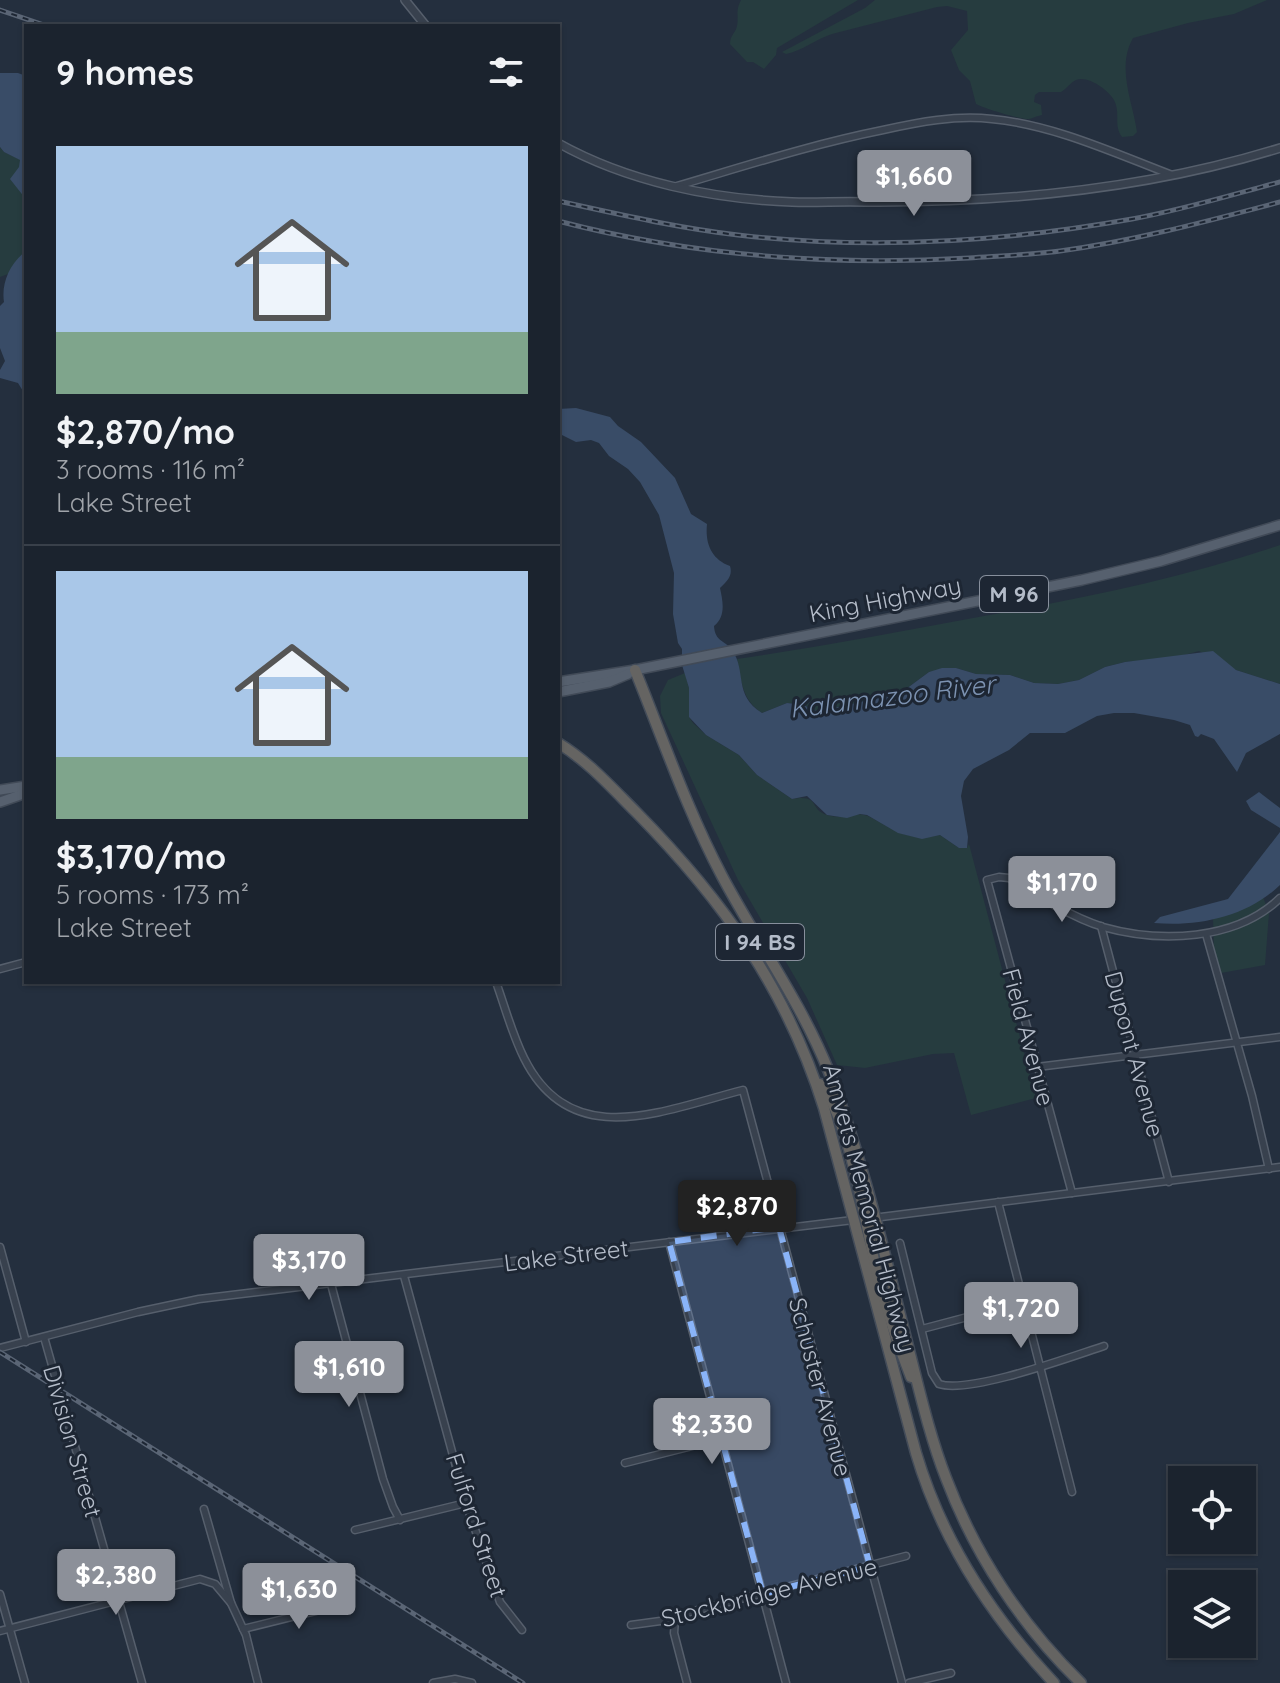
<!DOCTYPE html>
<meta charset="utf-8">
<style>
:root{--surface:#1b232e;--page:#282f3a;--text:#f1f3f6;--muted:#a0a4aa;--line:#39404a;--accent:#8c9099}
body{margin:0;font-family:Quicksand,sans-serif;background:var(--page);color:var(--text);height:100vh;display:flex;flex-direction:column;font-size:30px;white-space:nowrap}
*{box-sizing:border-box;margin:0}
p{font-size:26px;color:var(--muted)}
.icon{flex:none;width:44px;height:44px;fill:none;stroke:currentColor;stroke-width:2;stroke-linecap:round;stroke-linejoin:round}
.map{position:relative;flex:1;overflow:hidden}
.panel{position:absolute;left:24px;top:24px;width:536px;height:960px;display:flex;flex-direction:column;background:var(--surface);border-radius:0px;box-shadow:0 2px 6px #0004,0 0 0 2px var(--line)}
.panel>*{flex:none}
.buttons{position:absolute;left:1168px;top:1466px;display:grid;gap:16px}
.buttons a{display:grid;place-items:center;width:88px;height:88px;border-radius:0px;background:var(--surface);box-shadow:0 2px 6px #0004,0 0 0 2px var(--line);font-size:40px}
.price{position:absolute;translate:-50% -68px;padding:0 18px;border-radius:8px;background:var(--accent);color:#fff;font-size:26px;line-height:52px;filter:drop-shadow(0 2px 4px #0008)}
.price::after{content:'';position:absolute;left:50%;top:48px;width:24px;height:18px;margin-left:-12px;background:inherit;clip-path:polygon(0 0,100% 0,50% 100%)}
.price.selected{background:#222;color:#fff}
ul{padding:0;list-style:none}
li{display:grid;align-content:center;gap:16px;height:424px;padding:0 32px}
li+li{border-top:2px solid var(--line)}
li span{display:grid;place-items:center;height:248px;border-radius:0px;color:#555}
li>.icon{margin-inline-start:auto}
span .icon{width:144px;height:144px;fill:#fffc;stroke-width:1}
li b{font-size:34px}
h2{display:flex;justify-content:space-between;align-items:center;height:96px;padding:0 32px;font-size:34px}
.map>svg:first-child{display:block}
.green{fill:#263c3f}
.water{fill:#394c67}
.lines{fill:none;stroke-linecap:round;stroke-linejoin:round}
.minor-casing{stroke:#565f6c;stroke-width:9}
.tertiary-casing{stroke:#565f6c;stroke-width:10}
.primary-casing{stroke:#414a57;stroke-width:12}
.trunk-casing{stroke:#434c59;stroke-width:13}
.minor{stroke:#38414e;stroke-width:6}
.tertiary{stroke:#38414e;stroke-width:7}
.primary{stroke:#56606e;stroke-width:9}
.trunk{stroke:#656462;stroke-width:10}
.rail-casing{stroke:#5a6575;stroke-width:5}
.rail{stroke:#1d2633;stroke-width:2;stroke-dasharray:6;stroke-linecap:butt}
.marked{fill:#8ab4f8;fill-opacity:0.2;stroke:#8ab4f8;stroke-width:6;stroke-dasharray:16 10;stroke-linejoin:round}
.labels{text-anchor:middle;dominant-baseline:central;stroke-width:6;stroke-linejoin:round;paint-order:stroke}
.shield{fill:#1d2633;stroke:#878f9c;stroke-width:2}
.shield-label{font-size:22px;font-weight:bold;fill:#b4bcc9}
.street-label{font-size:24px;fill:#b4bcc9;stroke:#1d2633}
.water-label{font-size:26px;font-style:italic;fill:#7c92b1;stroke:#1d2633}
</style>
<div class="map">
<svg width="1280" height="1683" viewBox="0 0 1280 1683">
<rect width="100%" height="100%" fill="#242f3e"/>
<g class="green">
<path d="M741,0H858L777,48L776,55L764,69L753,62H747L730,44C730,35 735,34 737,26C739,15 735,12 741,0Z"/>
<path d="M875,0H1267L1234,14L1188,23L1133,38C1116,68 1133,102 1137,132L1133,136L1122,137C1113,125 1121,113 1114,100C1108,90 1088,75 1076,80C1071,82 1066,89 1061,92H1039L1035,95L1034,102L1041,105L1042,115C1040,115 1030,119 1029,119C1022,120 983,108 976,104L970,81L959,70L951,50L968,30L967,11L947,6L937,7L832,34C816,39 802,51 786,54L782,52L865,8Z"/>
<polygon points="0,147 4,152 21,160 20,190 25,198 26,207 26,251 8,274 0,277"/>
<path d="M1280,545V684L1236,670L1199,651L1173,658L1125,662L1105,667L1079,680L1058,684L1034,683L1010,675L976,674L956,668L929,672L906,689L891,695L825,710L811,711L805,705L787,703L762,713C742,700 741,680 737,659C820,647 902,631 984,616C1084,598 1183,578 1280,545Z"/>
<path d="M685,673L689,688V717L693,723L706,735L739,755L757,775L792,799C821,794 808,809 827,815C843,820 852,812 864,815C870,816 875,820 881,823C901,835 916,840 940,835L959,848H967L969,844L1036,1098L971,1115L954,1053L933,1054L865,1068L837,1065L807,998L738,880L661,713L660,696L668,680Z"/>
<polygon points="1263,897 1269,913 1265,965 1221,973 1214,953 1213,918"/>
</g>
<g class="water">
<polygon points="0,73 18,73 26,76 26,207 25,198 10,179 19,167 20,160 4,152 0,147"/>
<path d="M26,251L24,339L26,344V396L18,383L0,378V370L5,361L0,348V306L4,302C1,283 10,263 26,251Z"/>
<path d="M576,408L610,417L618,426L641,442L675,478L691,514L707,524C705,543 711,559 730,566C733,576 727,581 720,588C723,602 726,616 714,626C715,642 725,640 732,650C747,671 733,695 762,713L787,703L805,705L811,711L825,710L891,695L906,689L929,672L942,668H956L976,674L1010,675L1034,683L1058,684L1079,680L1105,667L1125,662L1213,651L1236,670L1280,684V734L1246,753L1237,772L1214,739L1201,734L1198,737L1195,736L1190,725L1174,720L1134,713H1114L1097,716L1065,733H1030L1009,750L973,769L964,781L961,796L968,837L967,848H959L940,835L922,839L898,833L867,815L860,814L847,818L827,815L807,796L792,799L757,775L739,755L706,735L689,717V688L682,665V649L678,643L673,614L674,573L659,515L640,482L628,469L609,456L599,443L591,440L576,442L558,433V409Z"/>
<polygon points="1259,792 1280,808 1280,828 1251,810 1246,801"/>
<path d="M1280,832V885C1247,917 1198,927 1154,923L1160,917L1228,899Z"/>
</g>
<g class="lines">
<g class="minor-casing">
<g id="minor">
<path d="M677,186C745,166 813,144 883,130C919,122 955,115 992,119C1054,125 1114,153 1172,175"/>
<polyline points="1101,926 1169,1182"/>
<polyline points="1206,934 1252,1096 1269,1169"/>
<polyline points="0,969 26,962"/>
<path d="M496,982C505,1007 512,1034 524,1058C571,1153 664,1110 743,1090L902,1683"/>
<polyline points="1037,1067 1280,1037"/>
<path d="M1072,1193L987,880L999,877L1009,878C1036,895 1073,918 1103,927C1160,943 1236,941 1280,898"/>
<polyline points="998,1202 1072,1492"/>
<polyline points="873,1218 1280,1167"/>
<polyline points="669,1242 786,1683"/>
<path d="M900,1243L932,1373L939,1384C970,1394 1070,1357 1104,1346"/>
<polyline points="0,1247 26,1342"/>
<polyline points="404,1276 466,1503 500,1602 522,1630"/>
<polyline points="331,1284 383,1479 393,1507 400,1520"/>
<polyline points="922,1329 1024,1302"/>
<polyline points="44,1337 142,1683"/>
<polyline points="0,1348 138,1312 199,1299 853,1220"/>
<polyline points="625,1463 720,1439"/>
<polyline points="204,1509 231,1603 246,1635 258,1683"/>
<polyline points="355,1530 466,1503"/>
<polyline points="0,1594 25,1683"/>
<polyline points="675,1619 674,1633 687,1683"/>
<polyline points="631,1625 675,1619 690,1612 906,1556"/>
<polyline points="243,1629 348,1603"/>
<polyline points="0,1631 200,1579 215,1584 231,1603"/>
<polyline points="433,1683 455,1679 472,1683"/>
<polyline points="909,1683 951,1673"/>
</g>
</g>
<g class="tertiary-casing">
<g id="tertiary">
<polyline points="405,0 426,26"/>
<path d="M558,143C628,182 712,199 792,202C816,203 841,201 865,202C1005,203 1145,190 1280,148"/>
</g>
</g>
<g class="primary-casing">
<g id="primary">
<polyline points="558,682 635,670 1082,580 1161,561 1280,525"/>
<polyline points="558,692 609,682 628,674"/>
<polyline points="0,790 26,786"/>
<polyline points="0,802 26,793"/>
</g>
</g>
<g class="trunk-casing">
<g id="trunk">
<path d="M635,670C663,739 687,810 722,876C757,942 801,1002 829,1072C864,1162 885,1257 909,1350C920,1393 930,1437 946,1478C975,1555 1022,1626 1081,1683"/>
<path d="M558,743C588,761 611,787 636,812C722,899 787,989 824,1108L916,1453C942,1541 991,1616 1054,1683"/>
<path d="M820,1084C849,1114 867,1233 878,1278C887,1311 898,1345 911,1377"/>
</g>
</g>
<use href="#minor" class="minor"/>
<use href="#tertiary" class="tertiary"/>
<use href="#primary" class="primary"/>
<use href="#trunk" class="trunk"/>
<g class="rail-casing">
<g id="rail">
<polyline points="0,10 47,26"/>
<path d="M558,201C618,214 677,228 738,235C868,250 1003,242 1132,219C1182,210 1231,195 1280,182"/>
<path d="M558,221C692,256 832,266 969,258C999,256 1030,255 1060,251C1134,241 1208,221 1280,202"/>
<polyline points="0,1352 523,1683"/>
</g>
</g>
<use href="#rail" class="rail"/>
</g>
<path class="marked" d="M779,1227L870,1566L763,1594L669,1242Z"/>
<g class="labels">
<g class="shield">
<rect x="980" y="576" width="68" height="36" rx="6"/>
<rect x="716" y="924" width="88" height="36" rx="6"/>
</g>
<g class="shield-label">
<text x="1014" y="594">M 96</text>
<text x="760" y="942">I 94 BS</text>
</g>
<g class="street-label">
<text transform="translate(885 599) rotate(-11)">King Highway</text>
<text transform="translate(1029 1037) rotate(75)">Field Avenue</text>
<text transform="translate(1135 1054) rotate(75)">Dupont Avenue</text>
<text transform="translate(870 1208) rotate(75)">Amvets Memorial Highway</text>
<text transform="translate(566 1255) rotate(-7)">Lake Street</text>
<text transform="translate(821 1387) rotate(75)">Schuster Avenue</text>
<text transform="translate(73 1441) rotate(74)">Division Street</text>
<text transform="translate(477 1525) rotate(72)">Fulford Street</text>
<text transform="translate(769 1592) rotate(-14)">Stockbridge Avenue</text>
</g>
<g class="water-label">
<text transform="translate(892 696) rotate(-7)">Kalamazoo River</text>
</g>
</g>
</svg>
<div class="buttons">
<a><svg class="icon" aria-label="locate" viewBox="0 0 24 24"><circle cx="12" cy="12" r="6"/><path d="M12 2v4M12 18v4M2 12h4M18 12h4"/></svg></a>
<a><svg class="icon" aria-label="layers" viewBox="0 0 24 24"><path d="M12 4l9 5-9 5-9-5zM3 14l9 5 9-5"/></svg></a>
</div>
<b class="price" style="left:914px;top:218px">$1,660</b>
<b class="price" style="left:1062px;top:924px">$1,170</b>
<b class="price selected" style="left:737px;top:1248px">$2,870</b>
<b class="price" style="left:309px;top:1302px">$3,170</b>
<b class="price" style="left:1021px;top:1350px">$1,720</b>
<b class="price" style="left:349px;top:1409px">$1,610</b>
<b class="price" style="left:712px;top:1466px">$2,330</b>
<b class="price" style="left:116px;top:1617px">$2,380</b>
<b class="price" style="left:299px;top:1631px">$1,630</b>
<section class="panel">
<h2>9 homes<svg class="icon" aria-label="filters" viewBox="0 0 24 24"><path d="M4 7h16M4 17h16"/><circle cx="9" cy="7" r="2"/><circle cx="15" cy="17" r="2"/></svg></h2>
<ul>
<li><span style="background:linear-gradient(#a9c7e8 75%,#7fa58c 0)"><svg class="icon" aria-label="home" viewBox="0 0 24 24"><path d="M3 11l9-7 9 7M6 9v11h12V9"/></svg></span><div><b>$2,870/mo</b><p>3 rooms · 116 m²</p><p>Lake Street</p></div></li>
<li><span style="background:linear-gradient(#a9c7e8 75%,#7fa58c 0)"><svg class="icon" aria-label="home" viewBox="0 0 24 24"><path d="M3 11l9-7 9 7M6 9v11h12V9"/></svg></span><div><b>$3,170/mo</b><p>5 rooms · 173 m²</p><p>Lake Street</p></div></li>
</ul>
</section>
</div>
